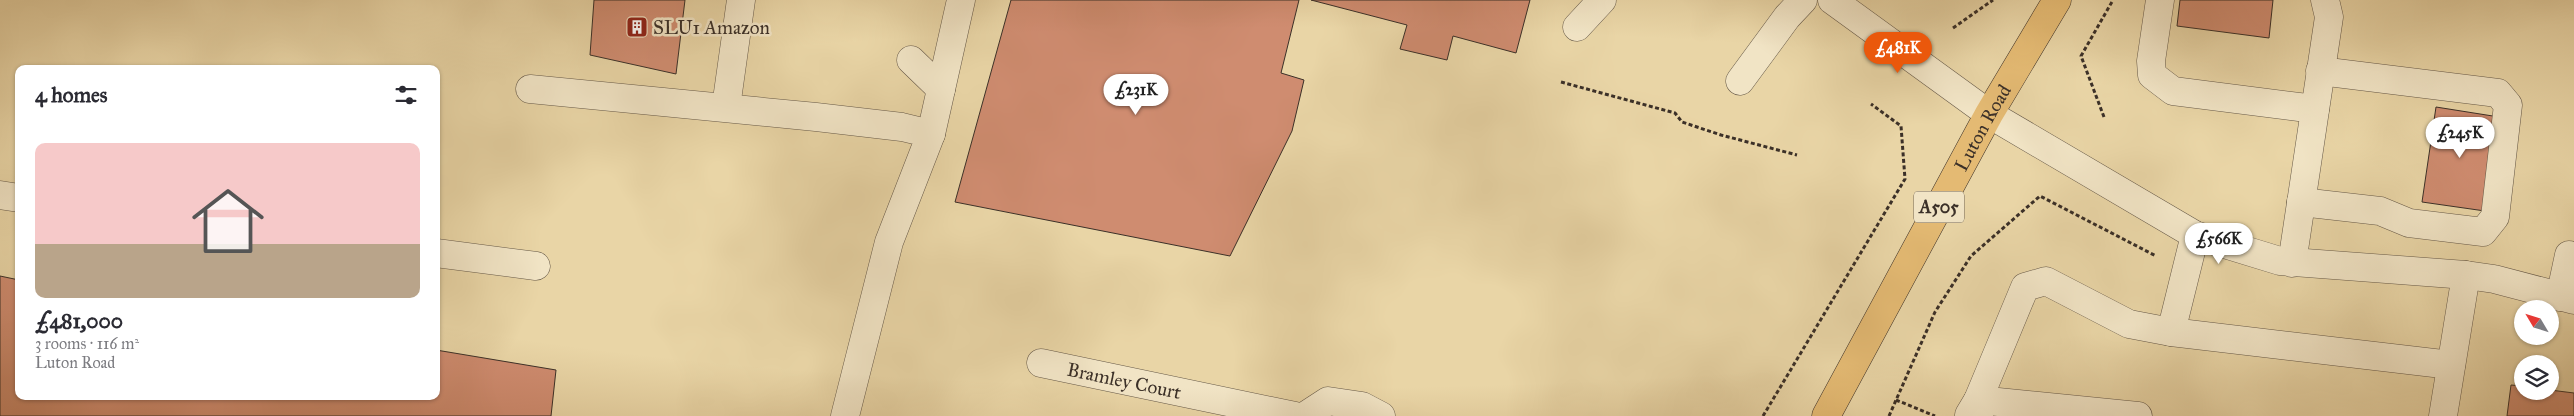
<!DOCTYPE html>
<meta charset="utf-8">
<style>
:root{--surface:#fff;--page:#f2f2f3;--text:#2b2b33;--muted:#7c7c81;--accent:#ea580c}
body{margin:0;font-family:"IM FELL Great Primer",serif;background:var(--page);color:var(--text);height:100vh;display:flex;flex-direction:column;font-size:19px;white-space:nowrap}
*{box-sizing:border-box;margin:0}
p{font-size:16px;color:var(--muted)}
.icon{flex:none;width:28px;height:28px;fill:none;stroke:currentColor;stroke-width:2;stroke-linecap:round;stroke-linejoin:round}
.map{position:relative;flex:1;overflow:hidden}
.details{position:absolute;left:15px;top:65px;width:425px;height:335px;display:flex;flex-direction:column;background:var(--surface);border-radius:10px;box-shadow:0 1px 4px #0004}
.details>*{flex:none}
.needle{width:32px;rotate:308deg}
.controls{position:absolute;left:2514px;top:300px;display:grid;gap:10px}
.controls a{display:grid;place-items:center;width:45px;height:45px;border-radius:50%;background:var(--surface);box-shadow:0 1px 4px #0004;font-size:25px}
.price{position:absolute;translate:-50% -42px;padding:0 11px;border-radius:18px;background:#fff;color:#222;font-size:16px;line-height:32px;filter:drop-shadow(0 1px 2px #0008)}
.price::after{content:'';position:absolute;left:50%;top:30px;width:15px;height:11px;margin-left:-8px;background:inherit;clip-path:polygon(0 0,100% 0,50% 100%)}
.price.selected{background:var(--accent);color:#fff}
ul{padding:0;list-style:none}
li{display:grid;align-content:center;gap:10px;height:265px;padding:0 20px}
li span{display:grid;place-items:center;height:155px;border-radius:10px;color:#555}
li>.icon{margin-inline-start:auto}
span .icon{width:90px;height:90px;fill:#fffc;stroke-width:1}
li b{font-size:21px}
h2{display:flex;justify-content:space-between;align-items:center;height:60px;padding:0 20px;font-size:21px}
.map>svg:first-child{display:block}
.building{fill:#cf8c70;stroke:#3b3028}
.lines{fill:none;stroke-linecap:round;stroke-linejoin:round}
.minor-casing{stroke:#665948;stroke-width:29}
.major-casing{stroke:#3b3028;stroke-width:29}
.path{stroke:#3b3028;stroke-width:3;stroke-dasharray:4 2.5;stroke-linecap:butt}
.minor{stroke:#f1e4c5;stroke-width:28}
.major{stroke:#e4ba73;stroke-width:28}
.labels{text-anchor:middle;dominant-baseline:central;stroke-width:5;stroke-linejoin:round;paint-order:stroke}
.shield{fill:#f1e4c5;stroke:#726657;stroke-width:1}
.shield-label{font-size:18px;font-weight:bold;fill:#3b3028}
.poi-label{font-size:19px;fill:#3b3028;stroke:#f1e4c5;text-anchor:start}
.street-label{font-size:19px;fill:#3b3028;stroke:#f1e4c5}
</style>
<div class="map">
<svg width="2574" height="416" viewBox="0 0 2574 416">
<rect width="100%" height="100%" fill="#e9d5a6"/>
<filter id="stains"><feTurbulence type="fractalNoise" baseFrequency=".004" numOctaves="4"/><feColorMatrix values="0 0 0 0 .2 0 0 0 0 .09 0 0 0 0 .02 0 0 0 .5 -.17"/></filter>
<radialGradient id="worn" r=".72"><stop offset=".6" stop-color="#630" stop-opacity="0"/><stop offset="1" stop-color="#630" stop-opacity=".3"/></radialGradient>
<g class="building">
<polygon points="594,0 685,0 676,74 590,55"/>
<polygon points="1011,0 1299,0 1281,73 1304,80 1292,131 1230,256 955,202"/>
<polygon points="1311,0 1530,0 1516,53 1453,36 1447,60 1400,49 1407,25"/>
<polygon points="2180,0 2273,0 2269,38 2177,26"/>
<polygon points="2436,107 2499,117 2485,211 2422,202"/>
<polygon points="0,276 19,280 19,396 436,396 436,350 556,370 551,416 0,416"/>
<polygon points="2511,385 2522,386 2522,391 2550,390 2574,393 2574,416 2507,416"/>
</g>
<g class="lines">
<g class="minor-casing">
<g id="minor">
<polyline points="1832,0 1989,114 2195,235 2280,261 2466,275 2494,279 2574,300"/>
<polyline points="2160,0 2151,61 2152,75 2173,91 2315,109"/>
<polyline points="1577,27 1602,0"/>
<polyline points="911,60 941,89"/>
<polyline points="1740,81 1787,17 1803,0"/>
<polyline points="530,89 816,117 902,127 931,134 889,242 845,416"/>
<polyline points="726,107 741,0"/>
<polyline points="931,134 961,0"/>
<polyline points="0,195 19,198"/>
<polyline points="2301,202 2380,211 2409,223 2483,232 2495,217 2508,105 2498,93 2320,71"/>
<polyline points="436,253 536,266"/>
<polyline points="2292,263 2329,17 2325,0"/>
<polyline points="2560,297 2569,255"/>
<polyline points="2171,332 2195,235"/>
<path id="s1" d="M1041,363L1295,416"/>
<polyline points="1969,415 1978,400 2138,416"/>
<polyline points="1305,416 1328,401 1362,406 1381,416"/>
<polyline points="1979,416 1978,400 2025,287 2046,281 2129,324 2171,332 2451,365"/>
<polyline points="2443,416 2466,275"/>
</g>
</g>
<g class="major-casing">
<g id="major">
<path id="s2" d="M1826,416L1989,114L2057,0"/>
</g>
</g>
<g class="path">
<polyline points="1953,28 1993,0"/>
<polyline points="1561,82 1675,113 1682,122 1721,135 1797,155"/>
<polyline points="2104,117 2081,56 2113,0"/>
<polyline points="1896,400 1935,416"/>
<polyline points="1763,416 1905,179 1901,126 1871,104"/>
<polyline points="1889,416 1935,312 1971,256 2040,196 2156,256"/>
</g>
<use href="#minor" class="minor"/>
<use href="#major" class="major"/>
</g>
<defs>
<g id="building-square" transform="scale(1.125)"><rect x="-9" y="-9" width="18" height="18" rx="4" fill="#8f2418" stroke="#f1e4c5"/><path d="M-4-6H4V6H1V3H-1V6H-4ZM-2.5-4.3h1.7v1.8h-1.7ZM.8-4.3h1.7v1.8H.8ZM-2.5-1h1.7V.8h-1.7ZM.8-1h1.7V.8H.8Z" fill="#fff"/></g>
</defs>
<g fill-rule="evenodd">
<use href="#building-square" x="637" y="27"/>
</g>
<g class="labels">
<rect class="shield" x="1914" y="191.5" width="50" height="31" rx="4"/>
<g class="shield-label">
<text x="1939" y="207">A505</text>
</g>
<g class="poi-label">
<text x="653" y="27">SLU1 Amazon</text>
</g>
<g class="street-label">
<text stroke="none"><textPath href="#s2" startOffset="328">Luton Road</textPath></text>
<text stroke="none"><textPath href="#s1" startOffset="85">Bramley Court</textPath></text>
</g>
</g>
<rect width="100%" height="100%" filter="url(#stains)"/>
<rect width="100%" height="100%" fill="url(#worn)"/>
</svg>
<div class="controls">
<a><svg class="needle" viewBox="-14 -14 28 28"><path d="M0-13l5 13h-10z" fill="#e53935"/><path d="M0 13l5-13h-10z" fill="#7c7c81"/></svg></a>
<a><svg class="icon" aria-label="layers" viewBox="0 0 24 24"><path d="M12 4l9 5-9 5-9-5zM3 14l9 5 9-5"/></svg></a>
</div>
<b class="price selected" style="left:1898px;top:74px">£481K</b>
<b class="price" style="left:1136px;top:116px">£231K</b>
<b class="price" style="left:2460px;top:159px">£245K</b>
<b class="price" style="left:2219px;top:265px">£566K</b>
<section class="details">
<h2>4 homes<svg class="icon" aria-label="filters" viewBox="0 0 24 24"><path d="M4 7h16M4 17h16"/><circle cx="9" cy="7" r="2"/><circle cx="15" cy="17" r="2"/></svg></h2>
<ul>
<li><span style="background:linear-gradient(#f6c9c9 65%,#b9a48a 0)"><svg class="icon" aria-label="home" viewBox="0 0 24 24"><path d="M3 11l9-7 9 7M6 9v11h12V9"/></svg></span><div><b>£481,000</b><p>3 rooms · 116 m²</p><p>Luton Road</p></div></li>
</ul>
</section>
</div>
